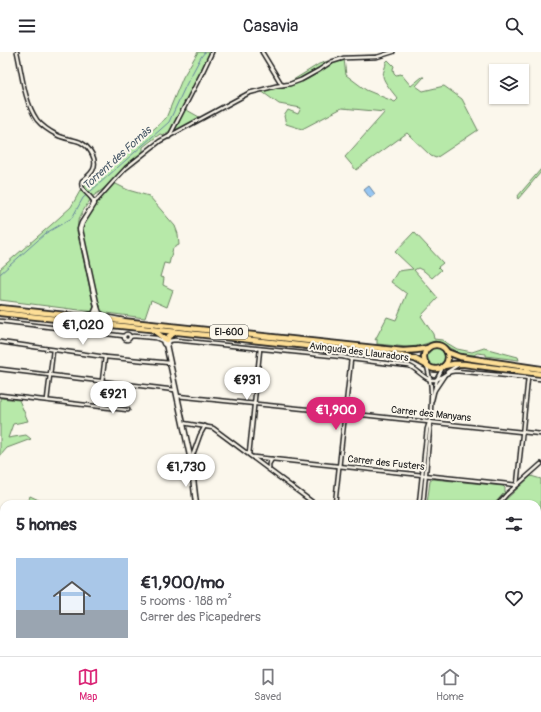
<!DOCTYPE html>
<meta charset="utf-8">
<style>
:root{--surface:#fff;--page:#f7f7f7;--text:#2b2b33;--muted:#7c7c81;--line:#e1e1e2;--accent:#db2777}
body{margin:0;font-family:Pangolin,sans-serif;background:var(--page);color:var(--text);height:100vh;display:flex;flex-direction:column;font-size:15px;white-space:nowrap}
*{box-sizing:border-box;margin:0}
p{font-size:13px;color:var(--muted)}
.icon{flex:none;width:22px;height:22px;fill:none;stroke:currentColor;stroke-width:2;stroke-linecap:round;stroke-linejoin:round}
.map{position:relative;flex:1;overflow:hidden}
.details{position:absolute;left:0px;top:448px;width:541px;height:156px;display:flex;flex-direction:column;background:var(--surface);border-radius:12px 12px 0 0;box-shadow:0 1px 3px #0004}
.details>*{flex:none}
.controls{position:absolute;left:489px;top:12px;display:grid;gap:8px}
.controls a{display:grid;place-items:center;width:40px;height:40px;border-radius:0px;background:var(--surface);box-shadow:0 1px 3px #0004;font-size:20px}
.price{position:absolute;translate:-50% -34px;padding:0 9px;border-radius:14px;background:#fff;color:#222;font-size:13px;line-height:26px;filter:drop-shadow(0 1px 2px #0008)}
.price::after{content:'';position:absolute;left:50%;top:24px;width:12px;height:9px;margin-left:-6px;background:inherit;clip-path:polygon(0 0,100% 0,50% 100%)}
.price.active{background:var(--accent);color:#fff}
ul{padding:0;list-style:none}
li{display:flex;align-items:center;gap:12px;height:100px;padding:0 16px}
li span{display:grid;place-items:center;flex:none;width:112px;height:80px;border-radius:0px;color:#555}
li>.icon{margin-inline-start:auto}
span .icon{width:48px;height:48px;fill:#fffc;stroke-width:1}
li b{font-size:17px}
h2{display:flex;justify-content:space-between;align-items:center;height:48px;padding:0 16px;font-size:17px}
header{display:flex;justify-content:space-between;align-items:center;height:52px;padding:0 16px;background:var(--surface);font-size:18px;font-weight:600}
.menu{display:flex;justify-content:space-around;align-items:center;height:56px;border-top:1px solid var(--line);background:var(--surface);font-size:11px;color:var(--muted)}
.menu a{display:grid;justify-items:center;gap:2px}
.menu .active{color:var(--accent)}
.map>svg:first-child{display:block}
.green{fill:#b7e9a9;stroke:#6a8262}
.water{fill:#96c6f2;stroke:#65829c}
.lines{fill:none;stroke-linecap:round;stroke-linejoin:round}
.stream{stroke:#65829c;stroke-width:1}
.street-casing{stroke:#1c1c1c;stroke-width:5.5}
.secondary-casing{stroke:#1c1c1c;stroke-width:7}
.primary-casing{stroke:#1c1c1c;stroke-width:8}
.street{stroke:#fbf7ec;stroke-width:2.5}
.secondary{stroke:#fbf7ec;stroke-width:4}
.primary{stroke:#fdde96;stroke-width:4.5}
.labels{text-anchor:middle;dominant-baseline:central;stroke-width:4;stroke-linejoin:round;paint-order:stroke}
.shield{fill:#fbf7ec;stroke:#5f5e5a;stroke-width:1}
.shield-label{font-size:9px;font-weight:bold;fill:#1c1c1c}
.street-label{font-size:10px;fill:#1c1c1c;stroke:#fbf7ec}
.water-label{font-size:11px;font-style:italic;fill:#475867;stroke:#fbf7ec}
</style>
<header><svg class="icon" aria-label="menu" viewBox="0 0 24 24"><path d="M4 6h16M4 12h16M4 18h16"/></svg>Casavia<svg class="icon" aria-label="search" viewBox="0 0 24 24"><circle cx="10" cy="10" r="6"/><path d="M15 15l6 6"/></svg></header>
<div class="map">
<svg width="541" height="604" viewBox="0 0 541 604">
<rect width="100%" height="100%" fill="#fbf7ec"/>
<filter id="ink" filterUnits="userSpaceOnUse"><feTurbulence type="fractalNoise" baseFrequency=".025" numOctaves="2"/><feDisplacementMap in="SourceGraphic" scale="8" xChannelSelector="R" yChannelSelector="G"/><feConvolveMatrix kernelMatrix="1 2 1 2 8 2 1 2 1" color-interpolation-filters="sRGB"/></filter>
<g filter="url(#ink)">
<g class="green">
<polygon points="198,0 210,0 200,22 170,79 163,83 160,82 143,95 143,100 102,138 92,145 83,159 78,169 77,179 95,260 0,248 0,217 51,173 71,155 80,139 84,134 145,85 166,66 183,25"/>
<path d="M344,7L346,23L366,38L395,50L398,47C394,42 383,29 383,24C383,19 386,15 386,10L388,8L394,14L393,17L394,21L396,23L401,22L411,34L422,25H424L416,34L423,39L444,34L462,47L478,78L436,106L431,104L407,81L356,118L345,105L385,60L342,56L302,77L286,72L284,64L288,58L298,62L301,56L279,52L261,39L289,34L308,27L333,10Z"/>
<path d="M328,9C322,18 301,27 290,30L319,12Z"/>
<polygon points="185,57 201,66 173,81"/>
<polygon points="541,117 541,120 518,147 517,145"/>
<polygon points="114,131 128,138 149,144 175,174 178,182 179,193 173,196 169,212 164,211 160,225 164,226 163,233 173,238 167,255 151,248 145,266 99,260 80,177 79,170 90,155 96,147"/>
<polygon points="414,180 443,211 438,215 441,218 432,226 424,219 418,216 414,218 438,246 421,264 433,282 434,287 442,288 457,297 472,300 484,296 518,305 519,308 486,304 486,302 477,301 474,303 459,301 446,294 442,291 435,289 418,294 407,295 377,292 377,287 375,288 387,265 396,268 407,242 391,230 398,219 413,217 395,200"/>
<circle cx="436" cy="305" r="10"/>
<polygon points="0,346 19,348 28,369 13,372 8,386 26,383 31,387 7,396 0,404"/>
<polygon points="531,424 541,427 541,462 540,463 539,467 537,471 537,452 501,452"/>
<polygon points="433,427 503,434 505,436 505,440 494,452 427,452 430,429"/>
<polygon points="30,444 45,451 45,452 27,452"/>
<polygon points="4,559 4,600 116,600 107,602 106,603 102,604 0,604 0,567"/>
<polygon points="541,575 541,604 481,604 476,600 511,600 516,603 518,600 537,600 537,579"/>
<polygon points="126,600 205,600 205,604 152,604 152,601 125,603"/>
<polygon points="303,600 344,600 347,604 313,604 302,602"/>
<polygon points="401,600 448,600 449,603 448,604 395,604"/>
</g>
<polygon class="water" points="369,134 375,142 370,146 364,138"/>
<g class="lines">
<polyline class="stream" points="0,222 46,181 72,166 83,146 169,70 186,33 201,5 205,0"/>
<g class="street-casing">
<g id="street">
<path d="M17,0C22,22 24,49 37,68C42,74 49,79 57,83C64,87 73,87 80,90C90,95 98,108 93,118C90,123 86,126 82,129C79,138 90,142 94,150L97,148L113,130L126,116L160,89L249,41L276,34L290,32L301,28L319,18L331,10L344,6L377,5L393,0"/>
<polyline points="262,0 282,33"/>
<polyline points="169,85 203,19 212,0"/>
<polyline points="104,264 124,268"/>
<polyline points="0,269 124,284"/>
<polyline points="59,269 63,272 63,277"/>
<circle cx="127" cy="285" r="3"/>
<polyline points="130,285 133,284 156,286 163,289"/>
<path d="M168,289L175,288L343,305L351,307L409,314C418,317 425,329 435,328C439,327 443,324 446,322C449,320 453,319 456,319L541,327"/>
<polyline points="0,290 105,305 170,311"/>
<polyline points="0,317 175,338"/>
<polyline points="447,320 458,313"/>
<polyline points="434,339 444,324"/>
<polyline points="0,343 128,358"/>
<polyline points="177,344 345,361 541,382"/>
<polyline points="47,348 53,298"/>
<polyline points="432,348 437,327 443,315"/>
<polyline points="99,354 105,305"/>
<polyline points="183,371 213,376 315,452"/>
<polyline points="249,402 260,297"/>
<polyline points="253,405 517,433 528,326"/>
<polyline points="191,408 200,383 205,374"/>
<polyline points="269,417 269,412 272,407"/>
<polyline points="335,452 351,307"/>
<polyline points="419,452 427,377 429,371"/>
<path d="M423,452L430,377C429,369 431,360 431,352C432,341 430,325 427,314"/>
<polyline points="498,452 507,442 541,412"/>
</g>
</g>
<g class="secondary-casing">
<g id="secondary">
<polyline points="94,150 94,152 82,171 80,177 97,255 99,261 104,264"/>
<polyline points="86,264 94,262 97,255"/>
<circle cx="166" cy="290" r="2.5"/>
<polyline points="166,292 191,409 196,452"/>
<polyline points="232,600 238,604"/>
</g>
</g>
<g class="primary-casing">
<g id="primary">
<polyline points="0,256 403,299 417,298 428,296"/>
<polyline points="0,261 401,304 415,307 426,313"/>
<polyline points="153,278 165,287"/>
<polyline points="167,288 169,284 176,280"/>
<circle cx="436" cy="305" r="12"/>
<polyline points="447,300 460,305 541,317"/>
<polyline points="444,314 454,312 464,312 541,322"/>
</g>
</g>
<use href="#street" class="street"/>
<use href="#secondary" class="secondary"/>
<use href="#primary" class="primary"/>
</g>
</g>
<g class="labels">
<rect class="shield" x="210" y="273" width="38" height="14" rx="3"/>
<g class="shield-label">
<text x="229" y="280">EI-600</text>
</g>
<g class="street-label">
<text transform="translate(359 300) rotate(7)">Avinguda des Llauradors</text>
<text transform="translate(431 362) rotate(6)">Carrer des Manyans</text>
<text transform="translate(386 411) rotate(6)">Carrer des Fusters</text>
</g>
<g class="water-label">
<text transform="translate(117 106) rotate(-42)">Torrent des Fornàs</text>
</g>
</g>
</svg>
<div class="controls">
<a><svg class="icon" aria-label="layers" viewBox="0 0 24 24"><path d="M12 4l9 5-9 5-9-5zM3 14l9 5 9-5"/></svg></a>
</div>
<b class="price" style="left:83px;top:294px">€1,020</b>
<b class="price" style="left:247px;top:349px">€931</b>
<b class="price" style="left:113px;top:363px">€921</b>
<b class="price active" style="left:336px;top:379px">€1,900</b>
<b class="price" style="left:186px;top:436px">€1,730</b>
<section class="details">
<h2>5 homes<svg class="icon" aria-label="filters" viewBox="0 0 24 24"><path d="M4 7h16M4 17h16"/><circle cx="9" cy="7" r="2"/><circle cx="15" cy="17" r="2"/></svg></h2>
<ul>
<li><span style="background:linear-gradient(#a9c7e8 65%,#9aa5b1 0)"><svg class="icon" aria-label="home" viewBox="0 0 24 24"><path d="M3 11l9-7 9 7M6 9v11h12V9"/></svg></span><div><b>€1,900/mo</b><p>5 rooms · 188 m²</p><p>Carrer des Picapedrers</p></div><svg class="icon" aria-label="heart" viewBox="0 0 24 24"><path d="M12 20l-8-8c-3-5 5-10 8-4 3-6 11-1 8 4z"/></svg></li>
</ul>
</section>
</div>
<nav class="menu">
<a class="active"><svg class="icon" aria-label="map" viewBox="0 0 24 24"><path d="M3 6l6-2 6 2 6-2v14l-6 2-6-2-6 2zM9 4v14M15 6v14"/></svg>Map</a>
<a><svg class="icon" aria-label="saved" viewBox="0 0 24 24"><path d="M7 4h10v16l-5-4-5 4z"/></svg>Saved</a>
<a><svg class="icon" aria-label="home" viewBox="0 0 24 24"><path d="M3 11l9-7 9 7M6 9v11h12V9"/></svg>Home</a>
</nav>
